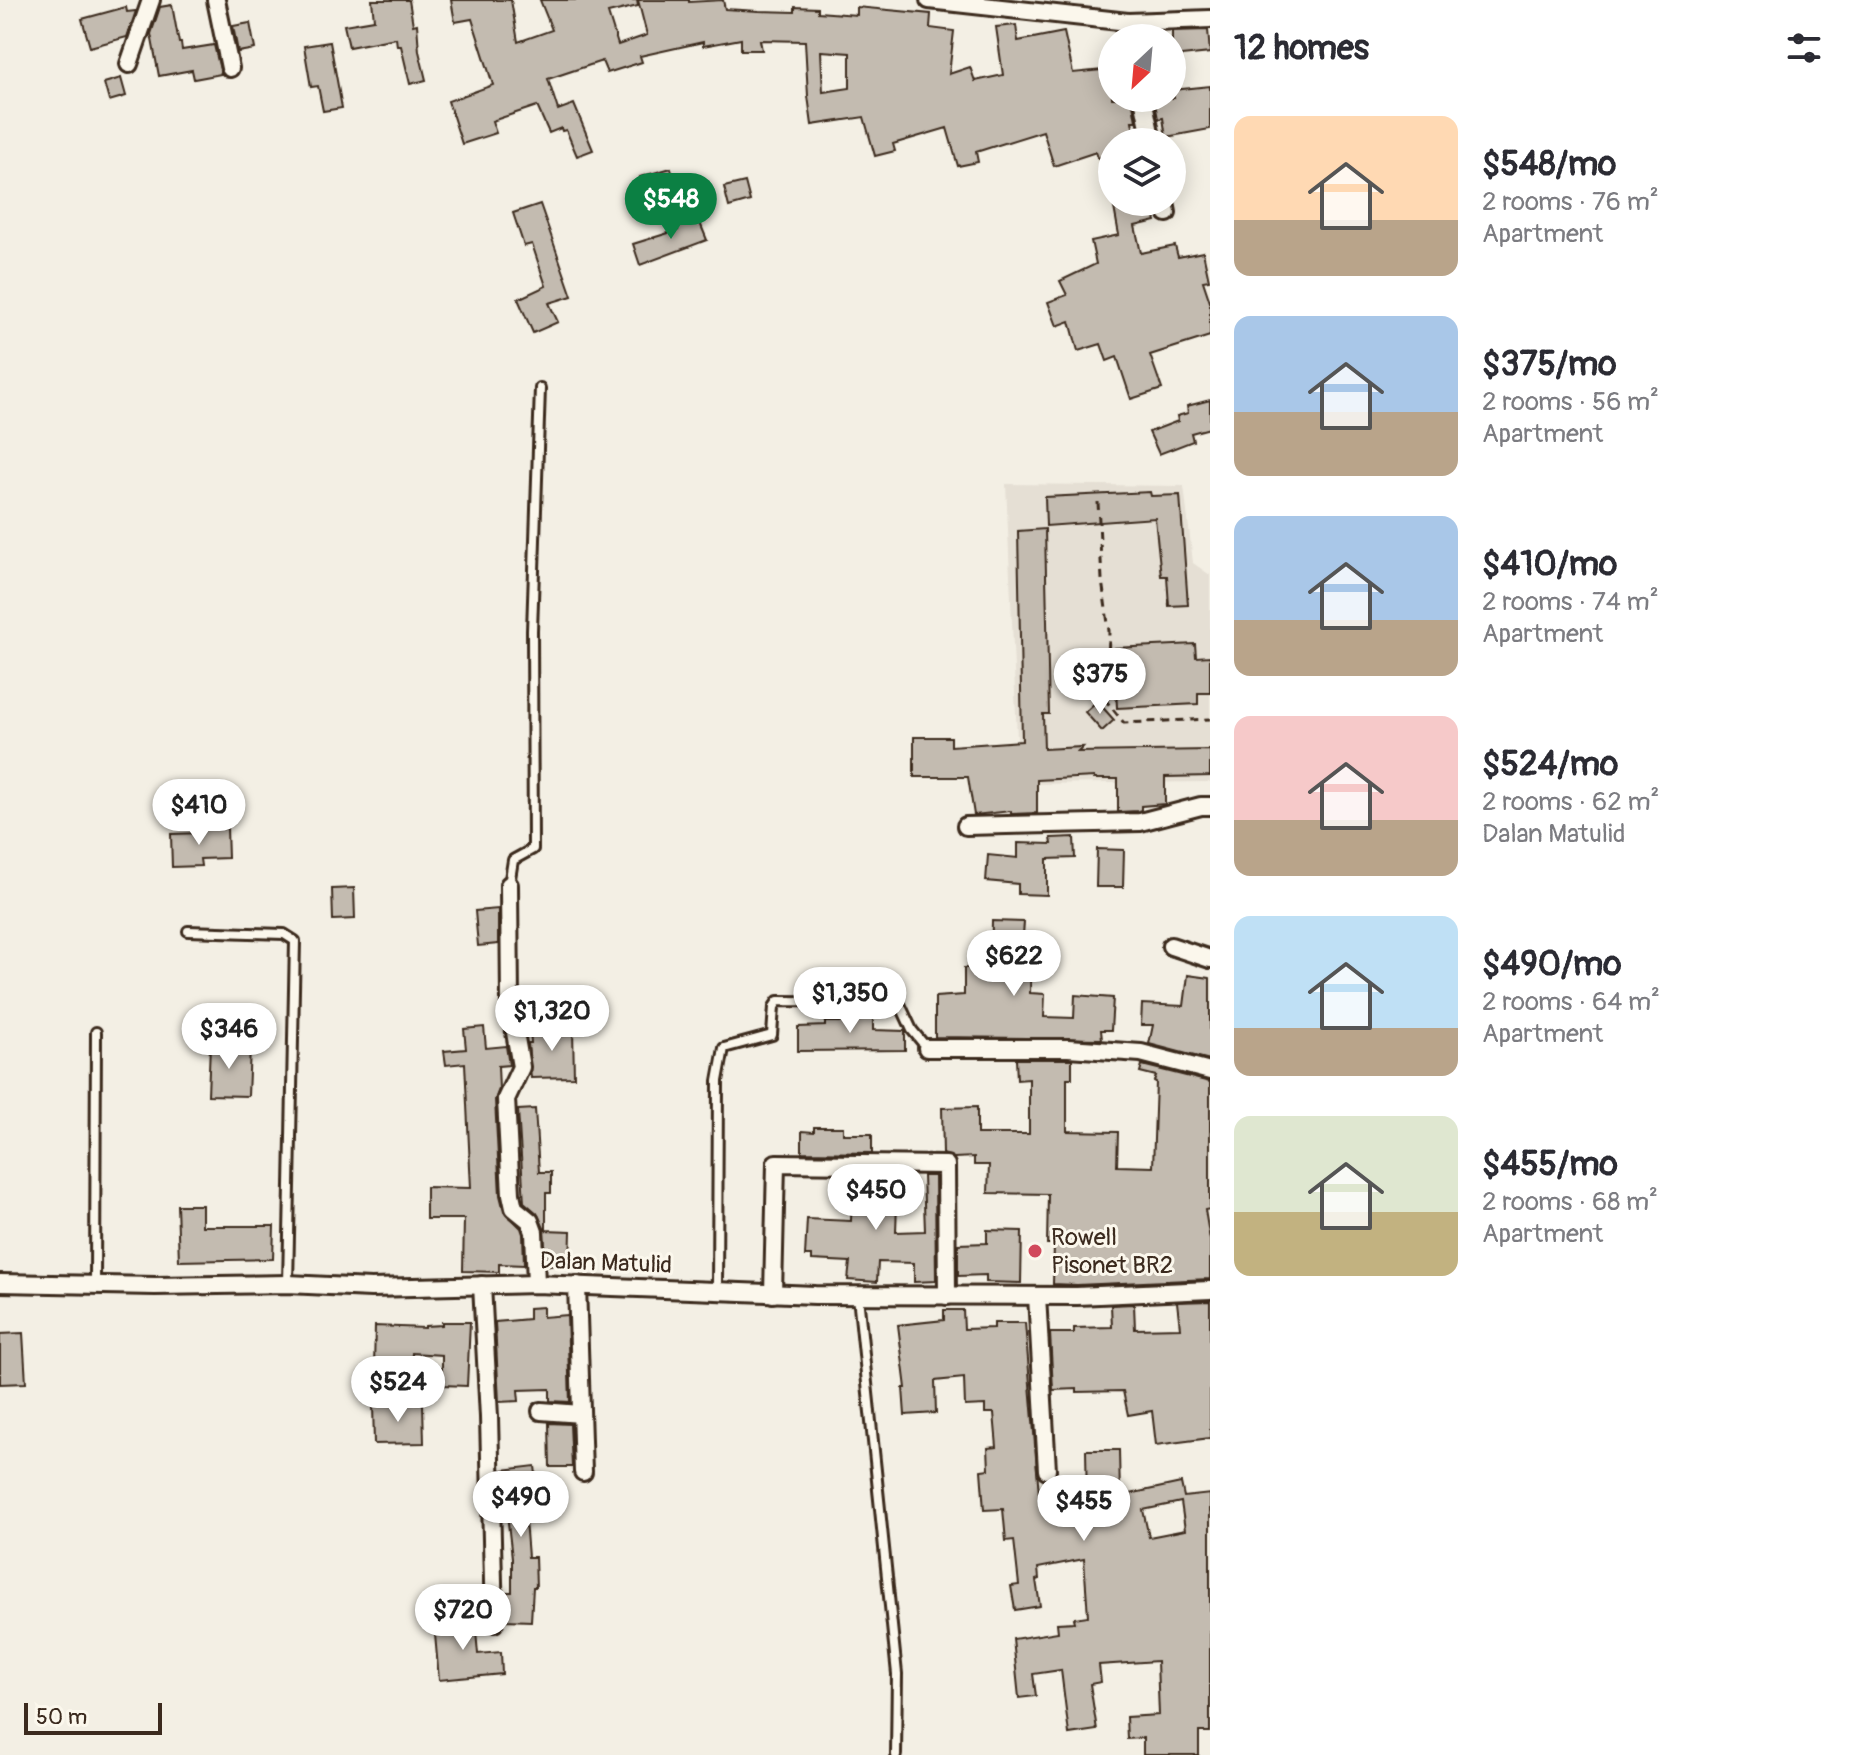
<!DOCTYPE html>
<meta charset="utf-8">
<style>
:root{--surface:#fff;--page:#f2f2f3;--text:#2b2b33;--muted:#7c7c81;--accent:#0b8043}
body{margin:0;font-family:Pangolin,sans-serif;background:var(--page);color:var(--text);height:100vh;display:flex;flex-direction:column;font-size:30px;white-space:nowrap}
*{box-sizing:border-box;margin:0}
p{font-size:26px;color:var(--muted)}
.icon{flex:none;width:44px;height:44px;fill:none;stroke:currentColor;stroke-width:2;stroke-linecap:round;stroke-linejoin:round}
.map{position:relative;flex:1;overflow:hidden}
.panel{display:flex;flex-direction:column;background:var(--surface);width:640px}
.panel>*{flex:none}
.needle{width:52px;rotate:206deg}
.fabs{position:absolute;left:1098px;top:24px;display:grid;gap:16px}
.fabs a{display:grid;place-items:center;width:88px;height:88px;border-radius:50%;background:var(--surface);box-shadow:0 4px 20px #0003;font-size:40px}
.scale{position:absolute;left:24px;bottom:20px;width:138px;box-sizing:border-box;padding-left:8px;border:4px solid #3b2a1e;border-top:0;font-size:22px;line-height:28px;white-space:nowrap;color:#3b2a1e;-webkit-text-stroke:6px #fbf7ec;paint-order:stroke}
.price{position:absolute;translate:-50% -68px;padding:0 18px;border-radius:28px;background:#fff;color:#222;font-size:26px;line-height:52px;filter:drop-shadow(0 2px 4px #0008)}
.price::after{content:'';position:absolute;left:50%;top:48px;width:24px;height:18px;margin-left:-12px;background:inherit;clip-path:polygon(0 0,100% 0,50% 100%)}
.price.current{background:var(--accent);color:#fff}
ul{padding:0;list-style:none}
li{display:flex;align-items:center;gap:24px;height:200px;padding:0 24px}
li span{display:grid;place-items:center;flex:none;width:224px;height:160px;border-radius:16px;color:#555}
li>.icon{margin-inline-start:auto}
span .icon{width:96px;height:96px;fill:#fffc;stroke-width:1}
li b{font-size:34px}
h2{display:flex;justify-content:space-between;align-items:center;height:96px;padding:0 24px;font-size:34px}
main{display:flex;flex:1;min-height:0}
.map>svg:first-child{display:block}
.built{fill:#e5dfd4}
.building{fill:#c3bbb0;stroke:#3b2a1e;stroke-width:2;fill-rule:evenodd}
.lines{fill:none;stroke-linecap:round;stroke-linejoin:round}
.lane-casing{stroke:#3b2a1e;stroke-width:14}
.street-casing{stroke:#3b2a1e;stroke-width:22}
.path{stroke:#3b2a1e;stroke-width:3;stroke-dasharray:8 6;stroke-linecap:butt}
.lane{stroke:#fbf7ec;stroke-width:8}
.street{stroke:#fbf7ec;stroke-width:16}
.poi-dot{fill:#d1495b;stroke:#fbf7ec;stroke-width:3}
.labels{text-anchor:middle;dominant-baseline:central;stroke-width:6;stroke-linejoin:round;paint-order:stroke}
.poi-label{font-size:24px;fill:#3b2a1e;stroke:#fbf7ec;text-anchor:start}
.street-label{font-size:24px;fill:#3b2a1e;stroke:#fbf7ec}
</style>
<main>
<div class="map">
<svg width="1210" height="1755" viewBox="0 0 1210 1755">
<rect width="100%" height="100%" fill="#f3efe4"/>
<filter id="ink" filterUnits="userSpaceOnUse"><feTurbulence type="fractalNoise" baseFrequency=".0125" numOctaves="2"/><feDisplacementMap in="SourceGraphic" scale="16" xChannelSelector="R" yChannelSelector="G"/><feConvolveMatrix kernelMatrix="1 2 1 2 8 2 1 2 1" color-interpolation-filters="sRGB"/></filter>
<g filter="url(#ink)">
<polygon class="built" points="1006,484 1184,486 1193,563 1210,575 1210,782 1019,784"/>
<g class="building">
<polygon points="372,0 409,0 413,25 417,24 419,51 426,80 410,84 401,46 397,46 396,38 349,47 344,25 374,20"/>
<path d="M451,0H511L518,42L552,30L540,0H637L638,6L608,13L618,45L647,35L638,0H689V2L723,0L725,9L759,11L795,12V7L818,8V12L857,15V7L931,14L930,28L954,31L949,74L970,67L975,81L1003,75L996,27L1016,25L1018,41L1064,32L1073,73L1112,69V98H1132L1136,121H1132L1136,142H1112V155L1098,158L1096,152L1054,166L1043,131L976,152L978,162L958,166L947,128L893,144L895,151L875,156L864,117L812,125L808,96L805,41L760,40L762,50H741V39L703,46V42L640,56L642,62L607,73L602,61L548,79L558,110L574,104L593,150L577,156L566,130L562,131L561,128L549,133L537,106L492,121L496,133L462,144L448,101L493,85L472,19L455,22ZM821,51L850,53V88L823,92Z"/>
<polygon points="172,5 179,43 181,43 182,50 214,45 221,74 194,79 192,70 159,76 151,34 160,7"/>
<polygon points="126,7 127,12 136,11 127,37 90,47 82,19"/>
<polygon points="250,23 255,49 238,52 233,26"/>
<polygon points="1208,30 1210,53 1172,57 1172,31"/>
<polygon points="330,42 342,108 323,111 318,86 311,87 304,46"/>
<polygon points="121,78 126,96 109,101 104,83"/>
<polygon points="1210,86 1210,129 1166,137 1163,118 1158,119 1154,98 1174,98 1173,90"/>
<polygon points="671,168 679,196 648,205 640,177"/>
<polygon points="745,182 750,201 729,207 724,187"/>
<polygon points="1113,202 1151,202 1156,221 1135,226 1141,253 1175,246 1178,257 1203,252 1209,280 1203,281 1210,302 1210,336 1150,355 1162,389 1131,399 1117,357 1107,361 1101,344 1078,351 1070,321 1057,326 1048,302 1067,295 1060,281 1096,264 1091,241 1119,235"/>
<polygon points="540,204 572,296 549,303 558,322 533,333 518,299 546,286 532,244 524,246 513,213"/>
<polygon points="696,213 707,240 640,265 633,244 678,230 675,222"/>
<polygon points="1210,400 1210,428 1191,433 1193,441 1159,454 1149,432 1178,421 1177,416 1188,413 1187,406"/>
<polygon points="1150,492 1151,496 1180,495 1188,605 1169,606 1167,576 1161,576 1155,518 1046,526 1045,497"/>
<polygon points="1045,529 1049,714 1043,714 1044,749 1083,747 1078,752 1210,750 1210,776 1165,777 1165,804 1141,806 1141,810 1138,811 1118,812 1118,779 1094,779 1094,777 1037,780 1037,813 1011,814 1011,811 974,815 968,777 914,777 914,737 951,737 951,746 1022,741 1018,531"/>
<polygon points="1195,644 1196,657 1210,656 1210,693 1198,693 1198,704 1117,708 1114,648"/>
<polygon points="1097,701 1114,720 1102,731 1085,712"/>
<polygon points="227,828 228,858 200,859 201,866 172,867 171,834 200,833 200,829"/>
<polygon points="1074,837 1075,858 1047,859 1047,895 1018,894 1018,884 986,881 988,855 1018,858 1018,843 1052,844 1051,838"/>
<polygon points="1097,849 1124,850 1123,887 1096,887"/>
<polygon points="354,888 355,919 333,920 332,889"/>
<polygon points="498,909 498,944 478,946 475,911"/>
<polygon points="992,921 1024,922 1023,935 1039,935 1039,955 1031,955 1030,993 1045,994 1044,1017 1074,1018 1075,995 1113,998 1111,1030 1101,1030 1102,1039 935,1037 935,997 964,995 964,968 991,968"/>
<polygon points="1188,975 1210,978 1210,1060 1149,1044 1153,1025 1141,1025 1142,1004 1184,1006"/>
<polygon points="844,981 875,981 875,995 845,995"/>
<polygon points="845,1009 873,1009 873,1030 905,1031 905,1050 798,1051 798,1027 825,1026 825,1022 845,1022"/>
<polygon points="484,1027 486,1048 506,1046 509,1065 498,1066 499,1089 495,1100 500,1195 504,1211 521,1228 523,1234 524,1265 499,1264 499,1272 463,1271 464,1219 426,1219 426,1187 471,1188 465,1063 446,1065 444,1051 466,1049 464,1029"/>
<polygon points="530,1029 573,1029 574,1077 531,1078 528,1043 531,1043"/>
<polygon points="210,1045 250,1047 248,1096 208,1095"/>
<polygon points="1016,1059 1072,1059 1072,1078 1067,1078 1067,1131 1118,1132 1117,1166 1153,1167 1156,1082 1154,1081 1156,1076 1140,1072 1142,1065 1210,1082 1210,1209 1205,1210 1210,1240 1210,1279 1077,1285 1053,1284 1054,1244 1047,1244 1048,1194 988,1193 989,1165 974,1165 974,1157 954,1158 943,1154 942,1108 977,1107 977,1134 1029,1134 1029,1079 1017,1080"/>
<polygon points="535,1109 539,1172 551,1172 551,1193 546,1193 546,1230 571,1231 570,1266 546,1265 544,1228 537,1213 524,1202 518,1110"/>
<polygon points="814,1127 843,1127 843,1134 872,1134 872,1153 802,1152 802,1131 814,1132"/>
<polygon points="848,1175 898,1175 896,1232 925,1231 923,1176 935,1176 936,1281 914,1282 914,1263 878,1262 877,1282 848,1280 850,1262 812,1260 812,1256 805,1256 807,1219 851,1221 852,1191 848,1191"/>
<polygon points="177,1205 202,1205 202,1226 274,1226 273,1259 179,1261"/>
<polygon points="987,1230 1022,1231 1021,1283 986,1282 986,1275 958,1276 958,1244 987,1243"/>
<polygon points="1210,1301 1210,1438 1156,1445 1152,1411 1128,1415 1123,1391 1077,1392 1077,1389 1053,1390 1050,1333 1074,1333 1074,1328 1112,1327 1111,1305 1134,1304 1135,1329 1180,1328 1177,1302"/>
<polygon points="543,1307 543,1317 567,1315 570,1402 550,1401 550,1389 518,1390 519,1401 499,1402 495,1322 529,1319 529,1308"/>
<path d="M944,1310H963L964,1329L994,1328V1323H1025L1040,1506L1087,1503L1086,1450H1119L1120,1496L1181,1483L1184,1497L1210,1494V1732H1199V1755H1143V1738L1127,1739L1126,1717L1159,1715L1157,1661L1099,1665L1101,1682L1090,1684L1097,1730L1069,1734L1061,1670L1033,1674L1036,1696L1019,1698L1013,1639L1058,1632L1057,1623L1075,1622L1074,1618L1088,1616L1084,1559L1038,1568L1039,1579L1036,1580L1040,1606L1015,1610L1011,1586L1019,1585L1014,1540L1006,1541L1003,1509L984,1510L981,1470L989,1469L988,1448L997,1447L994,1413H985V1405L965,1406L964,1378L935,1381L936,1413L905,1415L903,1388H906L898,1325L944,1320ZM1181,1502L1185,1530L1149,1537L1143,1510Z"/>
<polygon points="442,1322 470,1322 467,1386 442,1385 442,1355 412,1353 411,1367 403,1367 403,1372 383,1371 383,1368 374,1367 375,1326 425,1328 425,1326 442,1325"/>
<polygon points="23,1333 26,1383 0,1384 0,1334"/>
<polygon points="423,1403 424,1443 374,1444 373,1404"/>
<polygon points="549,1423 570,1424 572,1467 550,1467"/>
<polygon points="535,1466 541,1517 525,1519 528,1557 535,1557 536,1587 533,1587 531,1621 505,1620 507,1592 512,1592 512,1558 502,1470"/>
<polygon points="475,1620 478,1654 501,1652 502,1674 439,1680 434,1623"/>
</g>
<g class="lines">
<g class="lane-casing">
<g id="lane">
<polyline points="509,885 513,860 533,849 532,631 540,388"/>
<polyline points="188,931 284,934 295,941 288,1284"/>
<polyline points="95,1284 96,1032"/>
<polyline points="717,1291 718,1081 724,1048 772,1035 774,1007 778,1001 899,1002 912,1030 927,1048"/>
<polyline points="858,1296 897,1674 896,1755"/>
</g>
</g>
<g class="street-casing">
<g id="street">
<polyline points="216,0 230,68"/>
<polyline points="929,0 1128,22 1210,19"/>
<polyline points="129,64 151,0"/>
<polyline points="1143,98 1152,142"/>
<polyline points="1165,202 1167,213"/>
<polyline points="966,826 1140,822 1201,806 1210,806"/>
<polyline points="509,885 510,1003 521,1067 506,1099 511,1194 514,1208 530,1221 534,1232 536,1284"/>
<polyline points="1171,946 1210,959"/>
<polyline points="927,1048 1068,1048 1141,1053 1210,1071"/>
<polyline points="0,1283 155,1286 288,1284 371,1288 536,1284 815,1295 1077,1296 1210,1290"/>
<polyline points="482,1285 489,1417 494,1623"/>
<polyline points="577,1285 583,1472"/>
<polyline points="773,1294 776,1163 946,1165 947,1296"/>
<polyline points="1037,1296 1047,1470"/>
<polyline points="541,1411 581,1414"/>
</g>
</g>
<polyline class="path" points="1098,502 1102,580 1109,631 1107,702 1124,723 1210,719"/>
<use href="#lane" class="lane"/>
<use href="#street" class="street"/>
</g>
</g>
<circle class="poi-dot" cx="1035" cy="1251" r="8"/>
<g class="labels">
<g class="poi-label">
<text x="1051" y="1237">Rowell<tspan x="1051" dy="28">Pisonet BR2</tspan></text>
</g>
<g class="street-label">
<text transform="translate(606 1263) rotate(2)">Dalan Matulid</text>
</g>
</g>
</svg>
<div class="fabs">
<a><svg class="needle" viewBox="-14 -14 28 28"><path d="M0-13l5 13h-10z" fill="#e53935"/><path d="M0 13l5-13h-10z" fill="#7c7c81"/></svg></a>
<a><svg class="icon" aria-label="layers" viewBox="0 0 24 24"><path d="M12 4l9 5-9 5-9-5zM3 14l9 5 9-5"/></svg></a>
</div>
<div class="scale">50 m</div>
<b class="price current" style="left:671px;top:241px">$548</b>
<b class="price" style="left:1100px;top:716px">$375</b>
<b class="price" style="left:199px;top:847px">$410</b>
<b class="price" style="left:1014px;top:998px">$622</b>
<b class="price" style="left:850px;top:1035px">$1,350</b>
<b class="price" style="left:552px;top:1053px">$1,320</b>
<b class="price" style="left:229px;top:1071px">$346</b>
<b class="price" style="left:876px;top:1232px">$450</b>
<b class="price" style="left:398px;top:1424px">$524</b>
<b class="price" style="left:521px;top:1539px">$490</b>
<b class="price" style="left:1084px;top:1543px">$455</b>
<b class="price" style="left:463px;top:1652px">$720</b>
</div>
<section class="panel">
<h2>12 homes<svg class="icon" aria-label="filters" viewBox="0 0 24 24"><path d="M4 7h16M4 17h16"/><circle cx="9" cy="7" r="2"/><circle cx="15" cy="17" r="2"/></svg></h2>
<ul>
<li><span style="background:linear-gradient(#ffd9b3 65%,#b9a48a 0)"><svg class="icon" aria-label="home" viewBox="0 0 24 24"><path d="M3 11l9-7 9 7M6 9v11h12V9"/></svg></span><div><b>$548/mo</b><p>2 rooms · 76 m²</p><p>Apartment</p></div></li>
<li><span style="background:linear-gradient(#a9c7e8 60%,#b9a48a 0)"><svg class="icon" aria-label="home" viewBox="0 0 24 24"><path d="M3 11l9-7 9 7M6 9v11h12V9"/></svg></span><div><b>$375/mo</b><p>2 rooms · 56 m²</p><p>Apartment</p></div></li>
<li><span style="background:linear-gradient(#a9c7e8 65%,#b9a48a 0)"><svg class="icon" aria-label="home" viewBox="0 0 24 24"><path d="M3 11l9-7 9 7M6 9v11h12V9"/></svg></span><div><b>$410/mo</b><p>2 rooms · 74 m²</p><p>Apartment</p></div></li>
<li><span style="background:linear-gradient(#f6c9c9 65%,#b9a48a 0)"><svg class="icon" aria-label="home" viewBox="0 0 24 24"><path d="M3 11l9-7 9 7M6 9v11h12V9"/></svg></span><div><b>$524/mo</b><p>2 rooms · 62 m²</p><p>Dalan Matulid</p></div></li>
<li><span style="background:linear-gradient(#bfe0f5 70%,#b9a48a 0)"><svg class="icon" aria-label="home" viewBox="0 0 24 24"><path d="M3 11l9-7 9 7M6 9v11h12V9"/></svg></span><div><b>$490/mo</b><p>2 rooms · 64 m²</p><p>Apartment</p></div></li>
<li><span style="background:linear-gradient(#dfe7d0 60%,#c2b280 0)"><svg class="icon" aria-label="home" viewBox="0 0 24 24"><path d="M3 11l9-7 9 7M6 9v11h12V9"/></svg></span><div><b>$455/mo</b><p>2 rooms · 68 m²</p><p>Apartment</p></div></li>
</ul>
</section>
</main>
